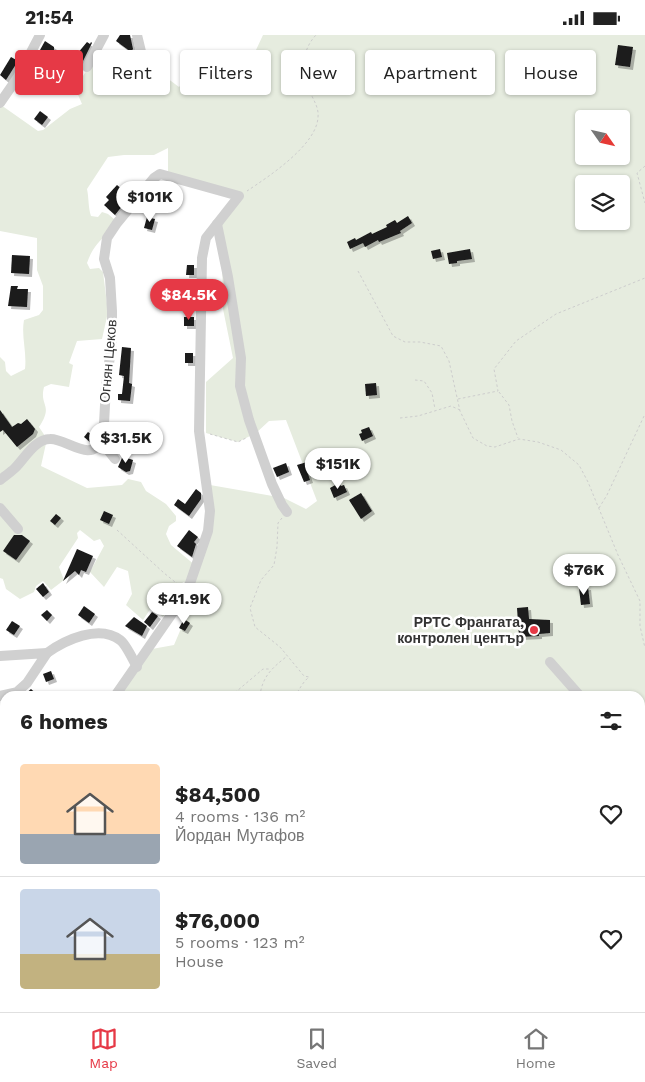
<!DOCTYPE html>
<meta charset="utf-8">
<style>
:root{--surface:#fff;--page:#f6f6f6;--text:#222;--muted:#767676;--line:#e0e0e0;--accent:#e63946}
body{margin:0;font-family:"Work Sans",sans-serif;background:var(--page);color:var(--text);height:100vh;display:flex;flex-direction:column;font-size:19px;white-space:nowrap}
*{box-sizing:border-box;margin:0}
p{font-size:16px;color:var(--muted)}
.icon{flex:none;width:28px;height:28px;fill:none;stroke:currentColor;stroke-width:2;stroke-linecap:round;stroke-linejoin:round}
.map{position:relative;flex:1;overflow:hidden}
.side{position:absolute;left:0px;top:656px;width:645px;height:321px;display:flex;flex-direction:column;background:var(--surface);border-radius:15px 15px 0 0;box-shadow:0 1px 4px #0004}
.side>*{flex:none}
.hud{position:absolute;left:15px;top:15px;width:615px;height:45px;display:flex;gap:10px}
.needle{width:32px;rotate:124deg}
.fabs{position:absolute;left:575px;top:75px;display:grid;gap:10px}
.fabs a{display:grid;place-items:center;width:55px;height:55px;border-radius:5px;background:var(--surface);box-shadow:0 1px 4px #0004;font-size:25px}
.price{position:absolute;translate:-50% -42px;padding:0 11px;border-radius:18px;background:#fff;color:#222;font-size:16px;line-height:32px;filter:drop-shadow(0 1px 2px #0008)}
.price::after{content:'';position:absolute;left:50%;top:30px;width:15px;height:11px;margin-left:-8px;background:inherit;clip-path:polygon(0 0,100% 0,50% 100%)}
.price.selected{background:var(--accent);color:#fff}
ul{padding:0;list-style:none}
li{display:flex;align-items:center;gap:15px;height:125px;padding:0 20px}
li+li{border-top:1px solid var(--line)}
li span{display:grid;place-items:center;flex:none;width:140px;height:100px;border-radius:5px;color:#555}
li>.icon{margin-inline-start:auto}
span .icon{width:60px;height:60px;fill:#fffc;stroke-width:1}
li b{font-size:21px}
h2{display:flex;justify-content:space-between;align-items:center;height:60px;padding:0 20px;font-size:21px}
.tag{padding:0 18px;border-radius:5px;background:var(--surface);box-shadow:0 1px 4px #0004;font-size:18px;line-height:45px}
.tag.selected{background:var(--accent);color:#fff}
.status{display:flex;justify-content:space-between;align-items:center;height:35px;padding:0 25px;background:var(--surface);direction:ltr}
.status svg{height:14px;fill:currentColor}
.menu{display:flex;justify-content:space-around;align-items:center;height:70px;border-top:1px solid var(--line);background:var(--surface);font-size:14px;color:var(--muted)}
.menu a{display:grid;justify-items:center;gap:2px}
.menu .selected{color:var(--accent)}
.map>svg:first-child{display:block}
.green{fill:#e6ecdf;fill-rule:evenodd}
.building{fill:#1a1a1a;filter:url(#shadow)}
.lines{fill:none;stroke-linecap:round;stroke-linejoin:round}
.path{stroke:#cdcdcd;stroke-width:1;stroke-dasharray:2.5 2.5;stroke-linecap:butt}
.minor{stroke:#d0d0d0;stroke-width:10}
.poi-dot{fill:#e63946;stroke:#fff;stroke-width:2}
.labels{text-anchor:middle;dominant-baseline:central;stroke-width:5;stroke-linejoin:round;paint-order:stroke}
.street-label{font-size:14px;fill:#333;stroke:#fff}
.poi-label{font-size:14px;font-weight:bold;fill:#333;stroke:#fff;text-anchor:end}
</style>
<div class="status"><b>21:54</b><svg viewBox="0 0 49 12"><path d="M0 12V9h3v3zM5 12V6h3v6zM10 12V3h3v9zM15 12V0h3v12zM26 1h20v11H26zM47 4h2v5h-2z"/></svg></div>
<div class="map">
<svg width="645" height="977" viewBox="0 0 645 977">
<defs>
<filter id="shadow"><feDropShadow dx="3" dy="3" stdDeviation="0" flood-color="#0004"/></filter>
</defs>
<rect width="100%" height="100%" fill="#fff"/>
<path class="green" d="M263,0H645V977H304L299,973L640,972V661H109L147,609L152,614L174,610L194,563L193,551L183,547L179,556L180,561L163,582L151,573L143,585L126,570L132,559L128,536L117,532L104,552L90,537L104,511L100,504L94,506L80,495L77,498L78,503L59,532L64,545L51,555L43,546L36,551L34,557L20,564L6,554L3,544L0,543V322L5,327L6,336L11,341L25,334C27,317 21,301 24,285L39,280L43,275V251L37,235V203L0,196V72L1,70L38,96L43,95L70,74L82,69L75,53L97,20L126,45L143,25L179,52L209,20L247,34ZM584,84H621V121H584ZM168,113V140L239,161L217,189L222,220L223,274L233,323L206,347V398L238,407L256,398L269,386L286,385L317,466L306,474L284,463L210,450L211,497L196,531L171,510L166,499L169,491L176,486V481L166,469L146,456L141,447L128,444L122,450L87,453L41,431L47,404L39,392C54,369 39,372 44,352L51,349L69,352L73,330L69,328L77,306L102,304L108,277L103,237L99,233L90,234L87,228C89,223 91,217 95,212C101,203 113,196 114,184L108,179L102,177L98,182L91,181C88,172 89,163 87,154L108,122L124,120H154ZM584,149H621V186H584Z"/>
<g class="building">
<polygon points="120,0 130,0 133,14 131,17 116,6"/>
<polygon points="45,6 54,12 54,24 40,15"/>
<polygon points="87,7 90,9 91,7 92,8 80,32 76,38 69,41 64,33 61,25 77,19"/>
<polygon points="618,10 633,12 630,32 615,30"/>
<polygon points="11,22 18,26 6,45 0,40"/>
<polygon points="115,23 127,34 122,40 109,30"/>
<polygon points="381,34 383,41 372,44 370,37"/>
<polygon points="40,76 48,82 42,90 34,84"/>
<polygon points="117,150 130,161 115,180 104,170 109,165 106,162"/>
<polygon points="408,181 412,188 400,196 401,198 379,207 378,205 365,212 363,208 350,214 347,207 355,203 356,205 371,197 372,199 387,192 386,190 395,185 397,188"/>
<polygon points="147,182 155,184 152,195 144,193"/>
<polygon points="440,214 442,222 433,224 431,216"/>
<polygon points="470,214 472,224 457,226 457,228 449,229 447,218"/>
<polygon points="12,220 30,221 29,239 11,238"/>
<polygon points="187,230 194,230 194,240 186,240"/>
<polygon points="11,251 18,251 17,254 28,254 27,272 8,271"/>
<polygon points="186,254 194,254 194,268 187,268"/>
<rect x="184" y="282" width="10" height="9"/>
<polygon points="122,312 131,313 129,348 132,349 130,366 118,365 118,359 122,359 124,341 119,340"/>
<rect x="185" y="318" width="8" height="10"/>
<polygon points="376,348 377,360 366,361 365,349"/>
<polygon points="0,375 12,392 18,388 21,389 27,384 35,394 33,399 17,412 3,395 0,397"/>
<polygon points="369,392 373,401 362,406 359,399 362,398 361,395"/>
<polygon points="88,397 93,401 90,407 84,402"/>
<polygon points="124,422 133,425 130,436 126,437 118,432 122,423"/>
<polygon points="307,427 308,431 307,436 310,445 304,447 297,430"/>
<polygon points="286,428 289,437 277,442 273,433"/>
<polygon points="339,448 341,451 344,450 347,457 334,463 330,453"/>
<polygon points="196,454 201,458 201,464 189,481 174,470 178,464 185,469"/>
<polygon points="361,458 372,476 361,484 349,465"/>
<polygon points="104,476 113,480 109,489 100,485"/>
<polygon points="56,479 61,483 55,490 50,486"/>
<polygon points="189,495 198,502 194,507 196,509 192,522 177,511"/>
<polygon points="14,500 22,500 30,506 16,525 3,516"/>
<polygon points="77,514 93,521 86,537 81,535 79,540 75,536 63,546"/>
<polygon points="43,548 49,557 43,562 36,554"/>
<polygon points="588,552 590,569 581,570 579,553"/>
<polygon points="84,571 95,579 89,588 78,580"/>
<polygon points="528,572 529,584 550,585 550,598 539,599 539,601 519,602 517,573"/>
<polygon points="47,575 52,580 47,586 41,580"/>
<polygon points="152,577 158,581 150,592 144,587"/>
<polygon points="134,582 147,591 142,601 125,591"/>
<polygon points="184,584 190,588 185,596 179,593"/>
<polygon points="12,586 20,591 14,600 6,595"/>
<polygon points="51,636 54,644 46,647 43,639"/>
<polygon points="31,654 39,661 27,661 25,659"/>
</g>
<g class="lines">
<g class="path">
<polyline points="645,131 637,138 645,168"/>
<path d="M247,156C268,142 317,110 318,82C319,73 314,66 310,57C301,37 301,16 316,0"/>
<polyline points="358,236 393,301 405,307 420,307 441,311 449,326 460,376 473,403 487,411 495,412 519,404 538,407 561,415 579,430 588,447 618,520 640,566 640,591 645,613"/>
<polyline points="415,345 424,346 432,358 435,374"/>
<polyline points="499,357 509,370 512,386 518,403"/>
<polyline points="458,364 498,356 494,334 516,306 556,279 645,243"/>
<polyline points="400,383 418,381 451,371 460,375"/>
<polyline points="210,399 238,407 246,403"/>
<polyline points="599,473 607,460 645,379"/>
<path d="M282,483L278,488L277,512L274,530L261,545L250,573L255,592L280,612L304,641L309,642C300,650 301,654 294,661"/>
<polyline points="117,495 164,538 180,551"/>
<polyline points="231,661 263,634 269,634"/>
<path d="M260,661C262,642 272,633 286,622"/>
<polyline points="640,680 645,677"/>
<polyline points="640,961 645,960"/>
<polyline points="332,972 338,977"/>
<polyline points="494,972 498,977"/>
<polyline points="449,977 455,972"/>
<polyline points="570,977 588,972"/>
</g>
<g class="minor">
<polyline points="137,0 143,25"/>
<polyline points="87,32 104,0"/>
<polyline points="0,68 18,42 40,0"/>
<polyline points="217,189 228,242 241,323 240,351 249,385 272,449 282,470 287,477"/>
<polyline points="100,405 99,398 104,389 106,351 112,306 112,276 110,243 104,224 107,203 117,188 154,143 160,139 239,161 206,203 202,223 199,396 210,476 208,496 187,557 115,661"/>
<polyline points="100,405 115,424"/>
<path d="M0,445C5,441 11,437 15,433C25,423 35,404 50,404C65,403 93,429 100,405"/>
<polyline points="0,473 18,494"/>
<path d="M47,618C65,605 99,589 120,605C126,609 133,625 137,632"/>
<polyline points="0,621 47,618 27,648 17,657 0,661"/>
<polyline points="550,627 580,661"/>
<polyline points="640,739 645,746"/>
<polyline points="0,795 5,799"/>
<polyline points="0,943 5,944"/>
<polyline points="67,972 75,977"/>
<polyline points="288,972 293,977"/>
<polyline points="168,977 172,972"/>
</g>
</g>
<circle class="poi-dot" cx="534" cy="595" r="5"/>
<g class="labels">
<g class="street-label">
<text transform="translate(108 326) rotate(-85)">Огнян Цеков</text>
</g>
<g class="poi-label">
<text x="524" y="587">РРТС Франгата,<tspan x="524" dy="16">контролен център</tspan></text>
</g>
</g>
</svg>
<div class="fabs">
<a><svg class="needle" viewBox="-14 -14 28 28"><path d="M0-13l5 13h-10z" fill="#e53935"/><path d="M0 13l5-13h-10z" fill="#767676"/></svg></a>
<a><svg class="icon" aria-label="layers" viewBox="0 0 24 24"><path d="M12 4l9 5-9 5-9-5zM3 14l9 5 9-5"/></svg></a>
</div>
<b class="price" style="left:150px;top:188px">$101K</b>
<b class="price selected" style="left:189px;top:286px">$84.5K</b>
<b class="price" style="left:126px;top:429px">$31.5K</b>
<b class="price" style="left:338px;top:455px">$151K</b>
<b class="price" style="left:584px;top:561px">$76K</b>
<b class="price" style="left:184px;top:590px">$41.9K</b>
<div class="hud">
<a class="tag selected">Buy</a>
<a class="tag">Rent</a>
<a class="tag">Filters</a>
<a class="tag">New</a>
<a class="tag">Apartment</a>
<a class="tag">House</a>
</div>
<section class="side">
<h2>6 homes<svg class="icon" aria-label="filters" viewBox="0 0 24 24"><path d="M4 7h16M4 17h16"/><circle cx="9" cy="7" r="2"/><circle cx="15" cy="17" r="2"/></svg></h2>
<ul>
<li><span style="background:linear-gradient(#ffd9b3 70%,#9aa5b1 0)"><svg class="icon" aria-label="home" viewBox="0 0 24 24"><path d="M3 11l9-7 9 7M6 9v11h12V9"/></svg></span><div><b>$84,500</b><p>4 rooms · 136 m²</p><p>Йордан Мутафов</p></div><svg class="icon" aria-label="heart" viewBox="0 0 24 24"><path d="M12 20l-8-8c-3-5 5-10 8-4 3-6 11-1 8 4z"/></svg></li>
<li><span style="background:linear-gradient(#c9d6e8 65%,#c2b280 0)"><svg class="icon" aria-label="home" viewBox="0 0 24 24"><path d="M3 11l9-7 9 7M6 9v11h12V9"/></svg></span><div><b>$76,000</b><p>5 rooms · 123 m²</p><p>House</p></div><svg class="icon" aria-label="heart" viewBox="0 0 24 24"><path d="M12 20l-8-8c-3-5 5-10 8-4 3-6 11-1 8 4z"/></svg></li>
</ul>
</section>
</div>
<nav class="menu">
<a class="selected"><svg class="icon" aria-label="map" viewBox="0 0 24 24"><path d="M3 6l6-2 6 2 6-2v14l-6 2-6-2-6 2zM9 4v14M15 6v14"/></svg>Map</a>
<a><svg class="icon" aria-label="saved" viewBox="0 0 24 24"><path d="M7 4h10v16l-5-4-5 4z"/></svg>Saved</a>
<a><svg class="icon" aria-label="home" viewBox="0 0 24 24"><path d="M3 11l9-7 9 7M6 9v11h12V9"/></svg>Home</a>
</nav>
